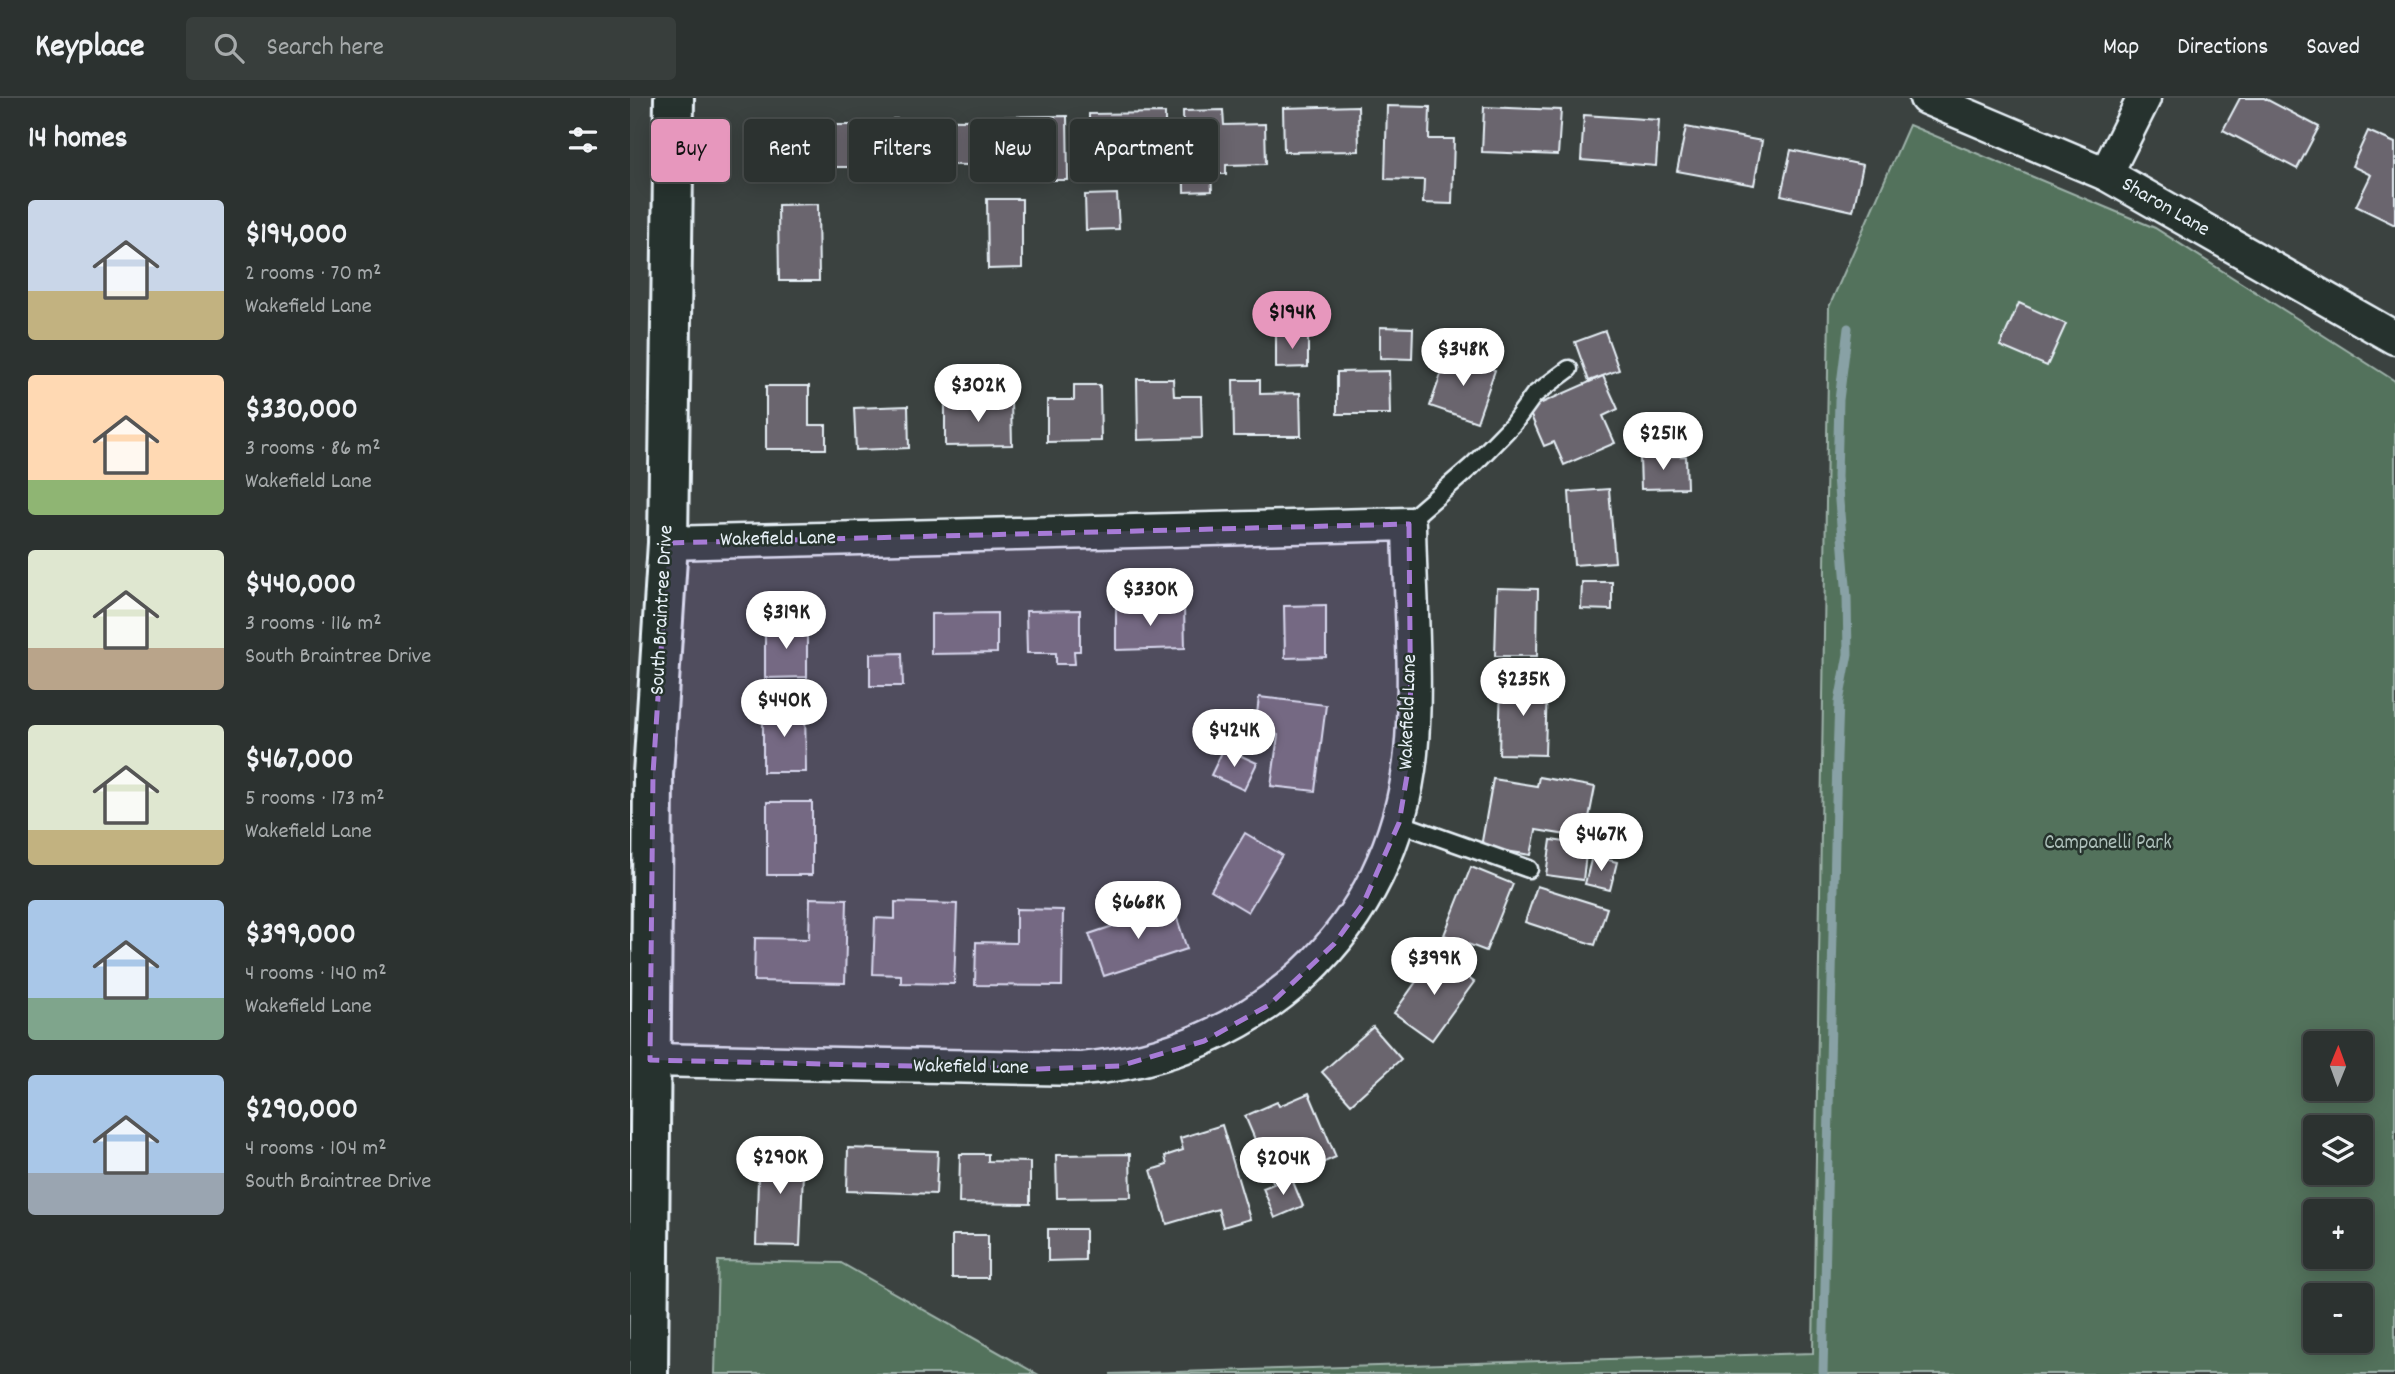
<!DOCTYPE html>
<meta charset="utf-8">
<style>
:root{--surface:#2c3230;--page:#383e3c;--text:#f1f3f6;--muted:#a6aaab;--line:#484d4c;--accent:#e797bd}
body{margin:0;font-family:Dekko,sans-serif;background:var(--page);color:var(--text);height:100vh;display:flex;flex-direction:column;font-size:26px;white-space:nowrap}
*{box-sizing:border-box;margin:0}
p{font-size:23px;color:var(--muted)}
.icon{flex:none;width:38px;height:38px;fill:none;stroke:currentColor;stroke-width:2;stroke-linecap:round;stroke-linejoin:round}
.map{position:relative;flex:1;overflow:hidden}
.panel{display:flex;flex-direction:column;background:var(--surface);width:630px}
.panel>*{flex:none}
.hud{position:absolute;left:21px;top:21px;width:665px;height:63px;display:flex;gap:14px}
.needle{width:46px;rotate:1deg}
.tools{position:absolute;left:1673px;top:933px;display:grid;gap:14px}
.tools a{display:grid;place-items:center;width:70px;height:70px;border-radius:7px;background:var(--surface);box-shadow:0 4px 18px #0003,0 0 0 2px var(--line);font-size:35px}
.price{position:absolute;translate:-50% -60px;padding:0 16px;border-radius:24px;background:#fff;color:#222;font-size:23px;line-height:46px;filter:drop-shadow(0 2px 4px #0008)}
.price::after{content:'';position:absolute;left:50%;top:42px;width:21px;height:16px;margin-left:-10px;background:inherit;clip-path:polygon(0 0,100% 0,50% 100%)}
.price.active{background:var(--accent);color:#111}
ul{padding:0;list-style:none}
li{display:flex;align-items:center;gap:21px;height:175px;padding:0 28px}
li span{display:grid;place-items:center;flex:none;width:196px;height:140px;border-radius:7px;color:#555}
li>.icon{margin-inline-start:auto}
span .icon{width:84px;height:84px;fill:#fffc;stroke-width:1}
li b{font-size:30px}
h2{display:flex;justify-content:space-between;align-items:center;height:84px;padding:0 28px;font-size:30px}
.pill{padding:0 24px;border-radius:7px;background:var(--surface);box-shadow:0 4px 18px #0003,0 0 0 2px var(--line);font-size:24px;line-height:63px}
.pill.active{background:var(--accent);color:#111}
header{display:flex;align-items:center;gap:42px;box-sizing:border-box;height:98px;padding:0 35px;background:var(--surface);border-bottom:2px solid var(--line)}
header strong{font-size:33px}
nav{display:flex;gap:38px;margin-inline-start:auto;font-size:24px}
.search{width:490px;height:63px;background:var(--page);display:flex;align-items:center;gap:18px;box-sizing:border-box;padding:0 24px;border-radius:7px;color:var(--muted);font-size:26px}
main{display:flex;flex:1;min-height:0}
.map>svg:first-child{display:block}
.green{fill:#53725b;stroke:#9eb2aa;stroke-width:2;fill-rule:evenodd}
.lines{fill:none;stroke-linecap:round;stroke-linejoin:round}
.stream{stroke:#88a1a5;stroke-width:9}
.building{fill:#6b656e;stroke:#e8f1f8;stroke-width:2}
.service-casing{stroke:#e8f1f8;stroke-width:21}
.minor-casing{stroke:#e8f1f8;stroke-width:37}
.tertiary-casing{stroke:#e8f1f8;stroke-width:44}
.service{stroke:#26332d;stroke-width:16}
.minor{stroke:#26332d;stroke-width:32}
.tertiary{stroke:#26332d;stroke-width:38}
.marked{fill:#a77bd6;fill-opacity:0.2;stroke:#a77bd6;stroke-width:5;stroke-dasharray:14 9;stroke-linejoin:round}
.labels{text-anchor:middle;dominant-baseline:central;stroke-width:5;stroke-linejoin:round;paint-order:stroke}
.street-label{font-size:21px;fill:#e8f1f8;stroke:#26332d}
.park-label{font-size:21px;fill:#acbeb9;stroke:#26332d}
</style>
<header>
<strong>Keyplace</strong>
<div class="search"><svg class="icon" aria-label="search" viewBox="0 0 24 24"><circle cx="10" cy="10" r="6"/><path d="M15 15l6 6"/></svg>Search here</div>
<nav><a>Map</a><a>Directions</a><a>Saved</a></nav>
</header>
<main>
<section class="panel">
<h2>14 homes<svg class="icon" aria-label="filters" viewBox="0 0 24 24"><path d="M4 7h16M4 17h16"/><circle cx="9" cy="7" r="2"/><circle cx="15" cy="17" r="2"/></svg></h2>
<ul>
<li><span style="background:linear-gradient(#c9d6e8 65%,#c2b280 0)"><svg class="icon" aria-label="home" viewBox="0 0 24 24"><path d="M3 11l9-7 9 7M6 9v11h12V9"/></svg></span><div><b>$194,000</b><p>2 rooms · 70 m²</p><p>Wakefield Lane</p></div></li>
<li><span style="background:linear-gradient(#ffd9b3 75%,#8fb573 0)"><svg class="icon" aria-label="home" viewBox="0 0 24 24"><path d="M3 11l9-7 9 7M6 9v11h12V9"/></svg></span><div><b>$330,000</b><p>3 rooms · 86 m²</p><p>Wakefield Lane</p></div></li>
<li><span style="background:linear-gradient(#dfe7d0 70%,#b9a48a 0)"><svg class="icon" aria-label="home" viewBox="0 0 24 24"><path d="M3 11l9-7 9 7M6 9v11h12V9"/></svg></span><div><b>$440,000</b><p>3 rooms · 116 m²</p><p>South Braintree Drive</p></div></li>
<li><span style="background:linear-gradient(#dfe7d0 75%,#c2b280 0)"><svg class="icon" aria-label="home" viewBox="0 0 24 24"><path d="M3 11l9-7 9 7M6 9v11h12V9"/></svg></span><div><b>$467,000</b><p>5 rooms · 173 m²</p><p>Wakefield Lane</p></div></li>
<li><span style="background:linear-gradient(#a9c7e8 70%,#7fa58c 0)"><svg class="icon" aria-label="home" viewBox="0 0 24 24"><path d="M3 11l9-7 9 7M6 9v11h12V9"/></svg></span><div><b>$399,000</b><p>4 rooms · 140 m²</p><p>Wakefield Lane</p></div></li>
<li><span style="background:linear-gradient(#a9c7e8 70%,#9aa5b1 0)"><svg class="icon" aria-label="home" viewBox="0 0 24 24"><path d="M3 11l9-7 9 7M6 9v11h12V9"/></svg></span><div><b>$290,000</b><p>4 rooms · 104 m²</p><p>South Braintree Drive</p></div></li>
</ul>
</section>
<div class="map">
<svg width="1765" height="1276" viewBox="0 0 1765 1276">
<rect width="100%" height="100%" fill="#3b4240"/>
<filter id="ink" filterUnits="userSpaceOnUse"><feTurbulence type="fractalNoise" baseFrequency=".0143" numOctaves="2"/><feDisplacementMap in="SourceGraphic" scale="14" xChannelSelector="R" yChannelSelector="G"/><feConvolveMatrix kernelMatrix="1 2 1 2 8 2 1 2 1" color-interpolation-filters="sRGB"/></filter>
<g filter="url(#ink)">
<g class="green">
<path d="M1279,27L1525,130L1765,283V1276H480L1183,1255L1199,209ZM1685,945H1731V990H1685ZM1685,1029H1731V1074H1685ZM1685,1113H1731V1158H1685ZM1685,1197H1731V1242H1685Z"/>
<polygon points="88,1163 211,1165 407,1276 85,1276"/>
</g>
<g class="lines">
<polyline class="stream" points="1193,1276 1207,658 1209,604 1218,556 1217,499 1207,379 1209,302 1218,230"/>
</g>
<g class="building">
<polygon points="1610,0 1634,0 1689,29 1667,71 1593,32"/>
<polygon points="728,8 729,53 654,54 653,10"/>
<polygon points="757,8 800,9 799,41 824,41 822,106 793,105 794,82 755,81"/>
<polygon points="854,9 931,12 928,57 852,54"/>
<polygon points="593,12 594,27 635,26 636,66 596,67 596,76 581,76 582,93 554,94 553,13"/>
<polygon points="535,15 535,59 459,60 459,16"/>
<polygon points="954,17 1029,22 1026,68 951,62"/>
<polygon points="437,18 438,82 415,82 414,63 363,64 363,19"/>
<polygon points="263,21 340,22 340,67 263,66"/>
<rect x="145" y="27" width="87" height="42"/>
<polygon points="1056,29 1132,43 1124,87 1047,73"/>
<polygon points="1738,33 1765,45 1765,127 1726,108 1741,77 1722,68"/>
<polygon points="1161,52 1233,67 1223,113 1151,97"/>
<polygon points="487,96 489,131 456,132 455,97"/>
<polygon points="357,101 392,101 392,170 358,171"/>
<polygon points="188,106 189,183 149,183 148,107"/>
<polygon points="1389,205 1436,226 1417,268 1370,248"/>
<polygon points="750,229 783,230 782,261 750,260"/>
<polygon points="975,233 989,272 959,283 945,244"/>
<polygon points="646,237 678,237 678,269 646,270"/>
<polygon points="818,256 865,272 847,324 800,308"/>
<polygon points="759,273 760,316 707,316 707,274"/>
<polygon points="973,278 988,311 973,318 985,345 934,367 924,344 914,348 898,311"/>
<polygon points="507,281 543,281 544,298 571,298 572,340 508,342"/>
<polygon points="603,282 630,282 630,296 670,295 671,338 604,338"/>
<polygon points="444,287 470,287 471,343 417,344 417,302 444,302"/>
<polygon points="136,288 179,288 179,327 196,327 196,351 136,351"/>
<polygon points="381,304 382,347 315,348 315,305"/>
<polygon points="278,308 279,350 226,352 224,310"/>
<polygon points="1056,358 1057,390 1011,391 1010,359"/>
<polygon points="979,391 985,464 944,467 939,394"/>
<polygon points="952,484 982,484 982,512 951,511"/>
<polygon points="867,490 908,491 907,558 865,558"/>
<polygon points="696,507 696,559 655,560 654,508"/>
<polygon points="554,509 555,550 486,552 486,510"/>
<polygon points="450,512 450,553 444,553 445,566 426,566 426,555 397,555 396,513"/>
<polygon points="367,515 367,555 301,556 301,516"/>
<polygon points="177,526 177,579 135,580 135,527"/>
<polygon points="272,555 273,588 240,588 240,556"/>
<polygon points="871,583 917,585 915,657 869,656"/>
<polygon points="629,599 696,607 685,693 641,688 648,637 625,634"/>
<polygon points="175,607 176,674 133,674 133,608"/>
<polygon points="594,650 627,665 614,692 581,677"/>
<polygon points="909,679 965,689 955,740 906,732 901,757 851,749 863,681 907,688"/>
<rect x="137" y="704" width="45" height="73"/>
<polygon points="615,735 652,757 618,814 581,792"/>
<polygon points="921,742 957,747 953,782 916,777"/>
<polygon points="962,758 987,764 980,792 955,786"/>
<polygon points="841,769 883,786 856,853 814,837"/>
<polygon points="907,788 977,810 965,847 895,824"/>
<polygon points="180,800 217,801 215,885 124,883 125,840 179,841"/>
<polygon points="265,804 327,806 324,886 271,885 271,877 243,876 245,820 265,821"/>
<polygon points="543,808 557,851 474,878 459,836"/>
<polygon points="386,811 433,812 432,888 345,887 346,844 386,845"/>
<polygon points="805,857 844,884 802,942 764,915"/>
<polygon points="743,929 771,961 721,1006 692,974"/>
<polygon points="679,995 706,1059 644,1086 615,1018 647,1004 649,1008"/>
<polygon points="592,1027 620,1121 593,1129 588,1111 537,1126 521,1072 537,1067 535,1058 553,1052 550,1040"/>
<polygon points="129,1049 174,1050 170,1148 126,1147"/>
<polygon points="218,1050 308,1053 306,1096 217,1093"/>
<polygon points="330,1056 358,1056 358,1063 400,1064 400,1106 329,1105"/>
<polygon points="500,1056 501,1099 427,1100 426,1057"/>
<polygon points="661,1079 673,1108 645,1120 633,1090"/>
<polygon points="418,1131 455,1131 455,1162 418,1163"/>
<rect x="322" y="1137" width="36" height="43"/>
</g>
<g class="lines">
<g class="service-casing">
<g id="service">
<polyline points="775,426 842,368 883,326 904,297 939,271"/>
<polyline points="769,725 899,771"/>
</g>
</g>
<g class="minor-casing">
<g id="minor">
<polyline points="1296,0 1476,76 1765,240"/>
<polyline points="1476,76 1514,0"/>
<path d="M20,962L451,971C627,956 763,834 781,655C788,584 780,499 779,426L38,445"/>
</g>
</g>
<g class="tertiary-casing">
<polyline id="tertiary" points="18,1276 23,676 38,445 44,0"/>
</g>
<use href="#service" class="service"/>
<use href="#minor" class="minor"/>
<use href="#tertiary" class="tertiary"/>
</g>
</g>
<path class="marked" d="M779,426L781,654L769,725L733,806L704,846L639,907L574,943L490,968L409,971L20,962L23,676L38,445Z"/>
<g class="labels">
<g class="street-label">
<text transform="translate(1535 110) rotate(30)">Sharon Lane</text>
<text transform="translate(148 442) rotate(-1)">Wakefield Lane</text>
<text transform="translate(33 512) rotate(-87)">South Braintree Drive</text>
<text transform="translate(779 614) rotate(-88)">Wakefield Lane</text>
<text transform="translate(341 970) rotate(1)">Wakefield Lane</text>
</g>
<g class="park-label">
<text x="1478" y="746">Campanelli Park</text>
</g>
</g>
</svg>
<div class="tools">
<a><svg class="needle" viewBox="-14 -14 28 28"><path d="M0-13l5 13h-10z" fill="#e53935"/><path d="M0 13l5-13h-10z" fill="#a6aaab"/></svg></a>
<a><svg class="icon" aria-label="layers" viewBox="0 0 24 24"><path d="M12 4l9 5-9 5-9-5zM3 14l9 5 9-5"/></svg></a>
<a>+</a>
<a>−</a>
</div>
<b class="price active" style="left:662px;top:253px">$194K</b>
<b class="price" style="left:833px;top:290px">$348K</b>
<b class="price" style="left:348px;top:326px">$302K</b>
<b class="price" style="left:1033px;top:374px">$251K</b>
<b class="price" style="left:520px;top:530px">$330K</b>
<b class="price" style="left:156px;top:553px">$319K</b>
<b class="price" style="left:893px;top:620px">$235K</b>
<b class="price" style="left:154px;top:641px">$440K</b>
<b class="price" style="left:604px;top:671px">$424K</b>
<b class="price" style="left:971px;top:775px">$467K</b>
<b class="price" style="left:508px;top:843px">$668K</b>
<b class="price" style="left:804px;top:899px">$399K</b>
<b class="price" style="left:150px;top:1098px">$290K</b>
<b class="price" style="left:653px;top:1099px">$204K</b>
<div class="hud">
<a class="pill active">Buy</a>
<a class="pill">Rent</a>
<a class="pill">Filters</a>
<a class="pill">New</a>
<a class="pill">Apartment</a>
</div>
</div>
</main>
